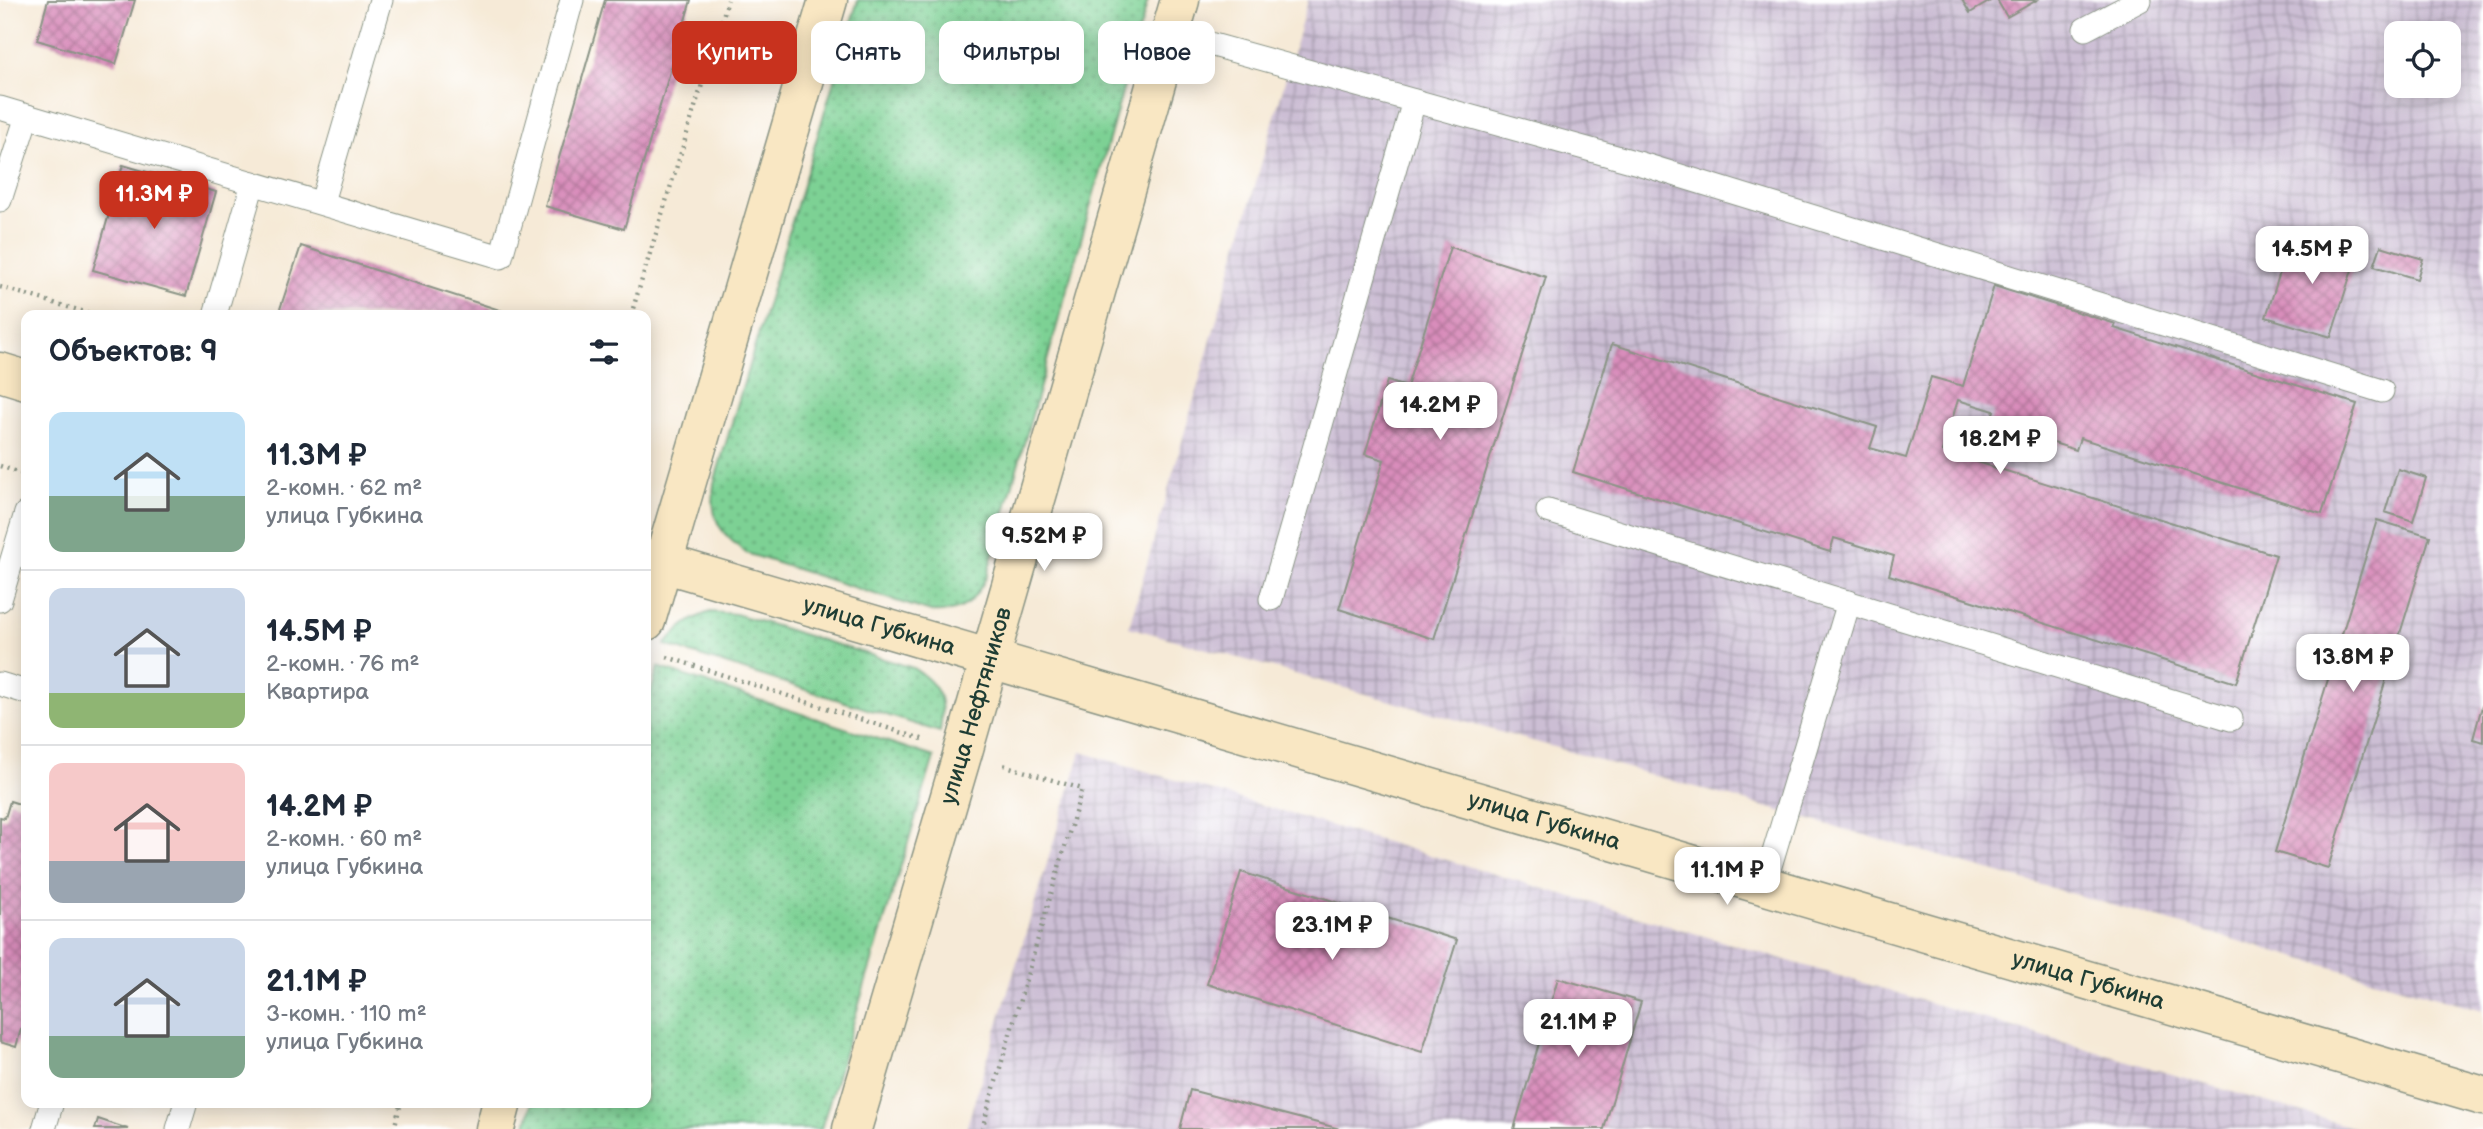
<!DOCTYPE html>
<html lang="ru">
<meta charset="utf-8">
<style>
:root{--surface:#fff;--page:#f2f2f3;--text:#1f2937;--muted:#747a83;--line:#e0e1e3;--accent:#c8321e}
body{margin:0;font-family:"Balsamiq Sans",sans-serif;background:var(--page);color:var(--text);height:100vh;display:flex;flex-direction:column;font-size:26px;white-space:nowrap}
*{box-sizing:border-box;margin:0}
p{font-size:23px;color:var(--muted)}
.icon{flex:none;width:38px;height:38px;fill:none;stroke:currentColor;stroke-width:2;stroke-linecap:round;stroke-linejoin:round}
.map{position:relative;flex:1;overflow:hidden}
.panel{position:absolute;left:21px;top:310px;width:630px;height:798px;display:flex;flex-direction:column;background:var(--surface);border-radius:14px;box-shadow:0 4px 18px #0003}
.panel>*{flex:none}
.banner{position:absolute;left:672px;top:21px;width:665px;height:63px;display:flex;gap:14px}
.fabs{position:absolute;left:2384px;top:21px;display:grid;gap:14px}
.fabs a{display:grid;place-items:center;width:77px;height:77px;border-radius:14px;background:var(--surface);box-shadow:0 4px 18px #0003;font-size:35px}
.price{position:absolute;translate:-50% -60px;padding:0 16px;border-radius:14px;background:#fff;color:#222;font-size:23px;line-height:46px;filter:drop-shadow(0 2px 4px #0008)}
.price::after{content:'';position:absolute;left:50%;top:42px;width:21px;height:16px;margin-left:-10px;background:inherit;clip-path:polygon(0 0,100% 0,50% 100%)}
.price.on{background:var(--accent);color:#fff}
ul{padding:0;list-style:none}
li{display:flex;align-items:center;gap:21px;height:175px;padding:0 28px}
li+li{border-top:2px solid var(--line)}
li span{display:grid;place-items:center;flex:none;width:196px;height:140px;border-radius:14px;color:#555}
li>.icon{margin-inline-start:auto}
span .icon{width:84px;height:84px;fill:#fffc;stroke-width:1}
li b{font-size:30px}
h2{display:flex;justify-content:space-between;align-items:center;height:84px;padding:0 28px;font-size:30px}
.chip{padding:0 24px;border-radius:14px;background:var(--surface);box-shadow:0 4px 18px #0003;font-size:24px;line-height:63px}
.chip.on{background:var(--accent);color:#fff}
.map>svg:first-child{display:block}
.industrial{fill:url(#industrial-grid);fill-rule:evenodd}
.grass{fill:url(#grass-dots);stroke:#4e8764;stroke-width:2}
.building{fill:url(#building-cross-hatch)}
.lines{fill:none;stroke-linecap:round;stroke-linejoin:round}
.lane-casing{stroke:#8a9486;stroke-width:25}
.secondary-casing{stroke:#8a9486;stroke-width:41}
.path{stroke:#8a9486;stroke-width:4.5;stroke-dasharray:2 5;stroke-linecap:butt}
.lane{stroke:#fff;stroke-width:23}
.secondary{stroke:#f9e7c3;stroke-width:38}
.labels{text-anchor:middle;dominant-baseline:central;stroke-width:7;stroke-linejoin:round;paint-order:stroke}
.street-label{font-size:23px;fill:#1f3d34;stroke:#fff}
</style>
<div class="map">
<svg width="2483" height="1129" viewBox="0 0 2483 1129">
<defs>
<pattern id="industrial-grid" width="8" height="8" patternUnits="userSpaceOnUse" patternTransform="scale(1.75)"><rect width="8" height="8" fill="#ccbed4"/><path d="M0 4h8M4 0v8" fill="none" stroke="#a59cad"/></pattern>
<pattern id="grass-dots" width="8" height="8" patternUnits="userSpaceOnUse" patternTransform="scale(1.75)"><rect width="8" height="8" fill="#7dd194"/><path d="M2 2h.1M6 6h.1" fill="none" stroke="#66ab7a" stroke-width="1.8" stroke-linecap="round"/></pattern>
<pattern id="building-cross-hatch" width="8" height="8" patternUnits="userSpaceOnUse" patternTransform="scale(1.75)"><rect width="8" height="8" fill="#d98dbb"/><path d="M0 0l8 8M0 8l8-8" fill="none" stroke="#af7499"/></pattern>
</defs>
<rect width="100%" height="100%" fill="#fff"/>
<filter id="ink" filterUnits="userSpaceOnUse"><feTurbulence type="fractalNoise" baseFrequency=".0143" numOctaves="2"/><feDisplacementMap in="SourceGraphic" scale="14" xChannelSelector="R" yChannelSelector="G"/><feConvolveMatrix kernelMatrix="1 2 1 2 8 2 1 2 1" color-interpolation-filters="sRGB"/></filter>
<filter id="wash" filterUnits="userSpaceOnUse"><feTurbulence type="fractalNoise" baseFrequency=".00686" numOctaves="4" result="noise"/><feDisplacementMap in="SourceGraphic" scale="28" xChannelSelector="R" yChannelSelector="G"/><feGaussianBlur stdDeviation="1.57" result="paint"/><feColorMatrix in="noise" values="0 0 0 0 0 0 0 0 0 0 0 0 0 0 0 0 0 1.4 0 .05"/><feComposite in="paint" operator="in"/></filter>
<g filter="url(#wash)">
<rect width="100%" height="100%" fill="#f6ead7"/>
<g class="industrial">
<path d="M1308,0H2483V1010L1129,627ZM2396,33H2448V86H2396Z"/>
<polygon points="1081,752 2358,1129 966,1129"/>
</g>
<g class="grass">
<path d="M858,0H1148L987,576C973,603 963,614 931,612L746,553C718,530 710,520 714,483Z"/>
<path d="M710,612L736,614L913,668C941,685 945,700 940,732L665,645C679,628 690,619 710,612Z"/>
<polygon points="658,667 934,757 821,1129 525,1129 532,1103 646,1102 646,709"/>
</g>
<g id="blocks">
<g class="building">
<polygon points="48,0 135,0 116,64 37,40"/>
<polygon points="605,0 691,0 624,229 545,206"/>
<polygon points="1962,0 1992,0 1970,13"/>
<polygon points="1997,0 2037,0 2007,17"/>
<polygon points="123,165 216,192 186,296 93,270"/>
<polygon points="2292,234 2357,254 2331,337 2266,317"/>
<polygon points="301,246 512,314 512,315 278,315"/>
<polygon points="2381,246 2423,259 2417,279 2374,266"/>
<polygon points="1450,247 1546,277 1434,639 1339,609 1384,460 1365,454 1387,381 1407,387"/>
<polygon points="1994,286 2116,324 2114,328 2357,404 2322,514 2080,438 2076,450 1990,423 1994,411 1958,400 1942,451 2276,555 2236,683 1889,575 1894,556 1834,538 1830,552 1573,472 1612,344 1877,427 1870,448 1906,458 1931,377 1963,386"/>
<polygon points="2398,469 2426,478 2413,521 2385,512"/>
<polygon points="2377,520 2430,536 2328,868 2275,852"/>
<polygon points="2482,706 2483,706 2483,742 2473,739"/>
<polygon points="10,801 26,806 26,1030 21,1029 16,1047 0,1042 0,817 5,818"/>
<polygon points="1241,872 1457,940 1422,1052 1207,984"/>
<polygon points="1558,978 1641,1002 1604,1129 1514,1129"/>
<polygon points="1190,1090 1337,1128 1336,1129 1180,1129"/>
<polygon points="98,1119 128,1129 95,1129"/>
</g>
</g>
</g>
<g filter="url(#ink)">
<use href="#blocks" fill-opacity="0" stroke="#8a9486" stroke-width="2"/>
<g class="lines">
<g class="lane-casing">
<g id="lane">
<polyline points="2085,29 2140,0"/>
<polyline points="1170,33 1638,163 2382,391"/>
<polyline points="0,108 501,257 572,0"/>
<polyline points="0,200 27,116"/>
<polyline points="322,202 381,0"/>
<polyline points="215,315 253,183"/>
<polyline points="1548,511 2231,719"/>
<polyline points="1271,599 1414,101"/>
<polyline points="0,600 26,513"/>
<polyline points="0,684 26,692"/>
<polyline points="1764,886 1849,602"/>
<polyline points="44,1129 52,1102"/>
<polyline points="178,1129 186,1102"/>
</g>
</g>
<g class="secondary-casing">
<g id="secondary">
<polyline points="0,372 26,380"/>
<path id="s1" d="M646,558L2483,1096"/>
<polyline points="646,621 828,0"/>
<polyline points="495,1129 502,1102"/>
<path id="s2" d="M852,1129L963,752L1180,0"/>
</g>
</g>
<g class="path">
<polyline points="0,287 95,315"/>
<polyline points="631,315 728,0"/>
<polyline points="0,466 26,475"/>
<polyline points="667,657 925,740"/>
<polyline points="394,1129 401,1102"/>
<polyline points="982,1129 1082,789 1000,764"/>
</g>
<use href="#lane" class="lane"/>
<use href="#secondary" class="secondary"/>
</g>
</g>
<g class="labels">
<g class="street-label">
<text stroke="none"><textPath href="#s1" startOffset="243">улица Губкина</textPath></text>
<text stroke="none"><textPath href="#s2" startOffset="441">улица Нефтяников</textPath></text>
<text stroke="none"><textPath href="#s1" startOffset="936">улица Губкина</textPath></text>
<text stroke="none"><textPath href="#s1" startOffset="1503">улица Губкина</textPath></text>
</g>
</g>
</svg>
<div class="fabs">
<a><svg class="icon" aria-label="locate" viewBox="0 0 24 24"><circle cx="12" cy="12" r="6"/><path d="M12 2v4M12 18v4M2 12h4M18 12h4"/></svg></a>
</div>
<b class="price on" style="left:154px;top:231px">11.3M ₽</b>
<b class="price" style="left:2312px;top:286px">14.5M ₽</b>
<b class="price" style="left:1440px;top:442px">14.2M ₽</b>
<b class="price" style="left:2000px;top:476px">18.2M ₽</b>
<b class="price" style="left:1044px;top:573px">9.52M ₽</b>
<b class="price" style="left:2353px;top:694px">13.8M ₽</b>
<b class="price" style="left:1727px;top:907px">11.1M ₽</b>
<b class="price" style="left:1332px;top:962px">23.1M ₽</b>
<b class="price" style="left:1578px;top:1059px">21.1M ₽</b>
<div class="banner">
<a class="chip on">Купить</a>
<a class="chip">Снять</a>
<a class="chip">Фильтры</a>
<a class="chip">Новое</a>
</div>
<section class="panel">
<h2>Объектов: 9<svg class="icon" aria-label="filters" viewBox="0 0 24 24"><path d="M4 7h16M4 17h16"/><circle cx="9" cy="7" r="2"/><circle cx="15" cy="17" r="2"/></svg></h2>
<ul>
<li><span style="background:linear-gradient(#bfe0f5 60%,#7fa58c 0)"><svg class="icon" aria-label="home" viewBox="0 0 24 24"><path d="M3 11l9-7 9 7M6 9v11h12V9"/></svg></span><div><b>11.3M ₽</b><p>2-комн. · 62 m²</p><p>улица Губкина</p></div></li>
<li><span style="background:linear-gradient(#c9d6e8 75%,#8fb573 0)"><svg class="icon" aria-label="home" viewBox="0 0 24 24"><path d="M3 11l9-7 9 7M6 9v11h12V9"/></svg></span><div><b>14.5M ₽</b><p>2-комн. · 76 m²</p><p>Квартира</p></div></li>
<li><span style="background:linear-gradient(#f6c9c9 70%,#9aa5b1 0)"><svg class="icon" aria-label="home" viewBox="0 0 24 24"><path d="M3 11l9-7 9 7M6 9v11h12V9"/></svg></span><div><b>14.2M ₽</b><p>2-комн. · 60 m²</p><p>улица Губкина</p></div></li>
<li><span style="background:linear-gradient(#c9d6e8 70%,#7fa58c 0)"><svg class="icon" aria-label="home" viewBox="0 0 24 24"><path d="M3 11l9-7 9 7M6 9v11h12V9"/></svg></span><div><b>21.1M ₽</b><p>3-комн. · 110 m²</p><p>улица Губкина</p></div></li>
</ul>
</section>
</div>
